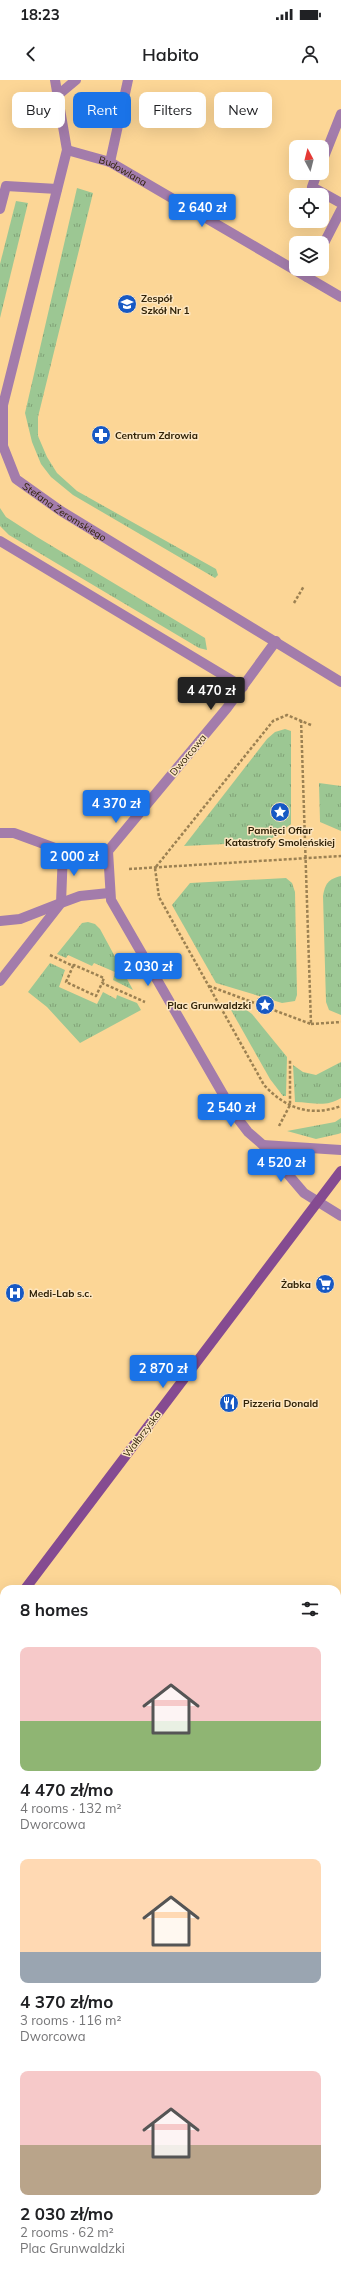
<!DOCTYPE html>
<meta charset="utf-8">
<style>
:root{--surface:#fff;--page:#f2f2f2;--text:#202124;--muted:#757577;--accent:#1a73e8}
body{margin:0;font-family:Mulish,sans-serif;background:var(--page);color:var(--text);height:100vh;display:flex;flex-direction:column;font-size:15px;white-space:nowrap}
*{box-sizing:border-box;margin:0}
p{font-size:13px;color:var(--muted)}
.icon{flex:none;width:22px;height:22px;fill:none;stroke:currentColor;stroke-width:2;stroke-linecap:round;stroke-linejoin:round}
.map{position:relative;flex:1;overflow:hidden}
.drawer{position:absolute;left:0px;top:1505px;width:341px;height:692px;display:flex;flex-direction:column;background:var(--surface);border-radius:12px 12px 0 0;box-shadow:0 4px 16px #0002}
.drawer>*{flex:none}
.banner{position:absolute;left:12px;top:12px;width:317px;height:36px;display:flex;gap:8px}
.needle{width:26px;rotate:353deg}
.controls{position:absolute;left:289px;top:60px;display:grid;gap:8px}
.controls a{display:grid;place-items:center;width:40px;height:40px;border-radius:8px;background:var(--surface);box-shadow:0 4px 16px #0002;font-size:20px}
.price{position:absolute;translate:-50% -34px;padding:0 9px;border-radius:4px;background:var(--accent);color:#fff;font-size:13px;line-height:26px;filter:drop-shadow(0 1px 2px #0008)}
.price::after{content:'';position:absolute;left:50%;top:24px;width:12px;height:9px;margin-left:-6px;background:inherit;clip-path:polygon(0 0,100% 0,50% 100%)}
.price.active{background:#222;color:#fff}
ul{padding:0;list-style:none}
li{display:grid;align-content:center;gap:8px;height:212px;padding:0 20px}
li span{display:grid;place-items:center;height:124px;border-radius:8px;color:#555}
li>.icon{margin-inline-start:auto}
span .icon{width:72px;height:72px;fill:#fffc;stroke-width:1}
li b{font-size:17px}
h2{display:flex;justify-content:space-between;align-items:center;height:48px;padding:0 20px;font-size:17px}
.tag{padding:0 14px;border-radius:8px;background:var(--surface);box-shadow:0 4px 16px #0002;font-size:14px;line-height:36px}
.tag.active{background:var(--accent);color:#fff}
.status{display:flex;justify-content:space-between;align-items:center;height:28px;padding:0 20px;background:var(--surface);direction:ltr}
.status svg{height:11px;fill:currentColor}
header{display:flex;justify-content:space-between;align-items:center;height:52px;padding:0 20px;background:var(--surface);font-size:18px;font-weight:600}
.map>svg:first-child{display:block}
.grass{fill:url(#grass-tufts)}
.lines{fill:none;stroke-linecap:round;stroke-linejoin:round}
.path{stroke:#9c8152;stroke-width:2.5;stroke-dasharray:3 2;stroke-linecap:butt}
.service{stroke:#a37cab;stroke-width:10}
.minor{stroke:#a37cab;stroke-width:10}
.tertiary{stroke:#a37cab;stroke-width:10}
.secondary{stroke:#854b91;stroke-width:10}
.rail-casing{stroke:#866e43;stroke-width:4.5}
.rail{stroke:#fde6c0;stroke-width:3;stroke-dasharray:9;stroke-linecap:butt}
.labels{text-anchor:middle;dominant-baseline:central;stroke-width:3;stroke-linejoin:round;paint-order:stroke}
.street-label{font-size:10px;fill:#302207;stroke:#fde6c0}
.poi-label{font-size:10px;font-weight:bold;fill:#302207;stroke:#fde6c0;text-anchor:start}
</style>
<div class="status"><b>18:23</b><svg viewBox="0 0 49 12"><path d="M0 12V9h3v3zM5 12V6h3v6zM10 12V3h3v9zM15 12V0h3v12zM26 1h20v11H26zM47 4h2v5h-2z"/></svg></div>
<header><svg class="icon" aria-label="back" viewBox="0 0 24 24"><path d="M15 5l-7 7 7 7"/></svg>Habito<svg class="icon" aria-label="person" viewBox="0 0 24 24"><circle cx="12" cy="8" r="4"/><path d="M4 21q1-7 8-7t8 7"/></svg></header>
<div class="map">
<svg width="341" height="2197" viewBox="0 0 341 2197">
<defs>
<pattern id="grass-tufts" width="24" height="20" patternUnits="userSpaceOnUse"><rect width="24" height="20" fill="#9cc793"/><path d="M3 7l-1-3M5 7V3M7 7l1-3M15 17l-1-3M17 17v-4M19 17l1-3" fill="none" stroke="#80a176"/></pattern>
</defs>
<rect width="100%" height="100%" fill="#fcd696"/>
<g class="grass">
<polygon points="77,108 93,113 38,337 38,356 47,377 57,393 77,411 216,489 218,495 215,498 73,415 51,397 41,384 32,362 25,333"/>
<polygon points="16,121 28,123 0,238 0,184"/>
<polygon points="0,428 6,437 37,457 205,558 207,570 199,568 9,455 0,446"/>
<polygon points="285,649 291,651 291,744 267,762 184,766 267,659 275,652"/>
<polygon points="319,703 341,706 341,751 320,742"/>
<path d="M341,796V935L329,930L326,922L323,816C325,804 328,799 341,796Z"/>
<polygon points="286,798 292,803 295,812 297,915 295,921 282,923 216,903 172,825 190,803"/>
<polygon points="88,842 95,844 100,849 133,910 113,900 115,892 94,883 92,886 68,875 66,878 57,874 82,843"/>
<polygon points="50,883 65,890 59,907 97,924 103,912 116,919 117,915 137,923 141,930 80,963 47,927 28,912"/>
<polygon points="241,926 252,934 287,977 286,1016 283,1016 270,999 231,930"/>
<path d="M341,982V1018C325,1028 312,1022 295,1022L293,985L303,992L316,995Z"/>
<polygon points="341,1038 341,1053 338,1054 316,1059 287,1051 335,1042"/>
<path d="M4,1651V1700C0,1692 0,1660 4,1651Z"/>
<polygon points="337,1703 341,1705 341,2111 337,2106"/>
</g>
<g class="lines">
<g class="path">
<polyline points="294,523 304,506"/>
<path d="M311,645L287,635L273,641L155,788L159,817L264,1005C286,1029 311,1037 341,1026"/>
<polyline points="129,789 341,776"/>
<polyline points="50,875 73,886 66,902 96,916 102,903 145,922"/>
<polyline points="73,886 74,885 104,898 102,903"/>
<polyline points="209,906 311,944 301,639"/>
<polyline points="311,944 341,942"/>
<polyline points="279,1046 290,1025 290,979"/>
<polyline points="1,1624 4,1626"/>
<polyline points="0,1687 4,1688"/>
<polyline points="337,1851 341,1867"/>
<polyline points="337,2041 341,2041"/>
</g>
<g class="service">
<polyline points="110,82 128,0"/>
<polyline points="322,82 341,34"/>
<polyline points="317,93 312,107 341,123"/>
<polyline points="0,129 6,106 57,109"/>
<polyline points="322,167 341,130"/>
<polyline points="307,197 311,189"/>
<polyline points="0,461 243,607"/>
</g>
<g class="minor">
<polyline points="58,15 76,0"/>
<path id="s1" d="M67,70L110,82L341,217"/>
<polyline points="276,561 227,628 108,771 111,820 235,1035 248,1052 263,1065 304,1113 341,1136"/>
<polyline points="0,753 14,753 63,771 108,771"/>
<polyline points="0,841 20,839 61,823 63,771"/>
<polyline points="0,901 61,823 80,816 109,813"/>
<polyline points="263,1065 341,1070"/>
<polyline points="0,1551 4,1553"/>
<polyline points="337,1671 341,1673"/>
<polyline points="0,1748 4,1753"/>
<polyline points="337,2163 341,2168"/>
</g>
<path class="tertiary" id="s2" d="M55,0L67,70L3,325V366L16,399L61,431L341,602"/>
<g class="secondary">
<polyline points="25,1509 341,1091"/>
<polyline points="0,1542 4,1537"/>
</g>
<g class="rail-casing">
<g id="rail">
<polyline points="0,2126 4,2142"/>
<polyline points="17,2193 18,2197"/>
</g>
</g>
<use href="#rail" class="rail"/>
</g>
<defs>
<g id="school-disc" transform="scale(1)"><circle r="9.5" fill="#1759c4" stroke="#fde6c0"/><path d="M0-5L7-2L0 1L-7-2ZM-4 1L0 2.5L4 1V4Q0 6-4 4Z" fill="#fff"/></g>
<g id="pharmacy-disc" transform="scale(1)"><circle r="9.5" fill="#1759c4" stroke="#fde6c0"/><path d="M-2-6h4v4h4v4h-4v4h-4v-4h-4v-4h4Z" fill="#fff"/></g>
<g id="sight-disc" transform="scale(1)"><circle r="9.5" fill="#1759c4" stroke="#fde6c0"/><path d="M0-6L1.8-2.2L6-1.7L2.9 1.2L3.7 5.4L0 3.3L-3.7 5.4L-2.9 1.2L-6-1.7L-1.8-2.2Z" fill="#fff"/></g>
<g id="supermarket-disc" transform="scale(1)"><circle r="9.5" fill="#1759c4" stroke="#fde6c0"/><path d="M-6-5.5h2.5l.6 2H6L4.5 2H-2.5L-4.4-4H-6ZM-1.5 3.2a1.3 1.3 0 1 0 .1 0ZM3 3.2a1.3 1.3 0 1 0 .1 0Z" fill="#fff"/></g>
<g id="hospital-disc" transform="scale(1)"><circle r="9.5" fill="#1759c4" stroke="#fde6c0"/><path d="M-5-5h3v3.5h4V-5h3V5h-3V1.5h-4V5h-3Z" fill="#fff"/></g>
<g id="restaurant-disc" transform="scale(1)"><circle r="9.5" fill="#1759c4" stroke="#fde6c0"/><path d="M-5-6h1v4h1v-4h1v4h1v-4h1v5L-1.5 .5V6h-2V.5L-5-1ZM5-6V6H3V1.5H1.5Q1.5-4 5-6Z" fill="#fff"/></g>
</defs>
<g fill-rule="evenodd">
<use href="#school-disc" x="127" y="224"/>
<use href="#pharmacy-disc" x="101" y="355"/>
<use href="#sight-disc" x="280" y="732"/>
<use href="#sight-disc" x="265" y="925"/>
<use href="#supermarket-disc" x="325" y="1204"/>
<use href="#hospital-disc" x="15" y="1213"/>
<use href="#restaurant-disc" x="229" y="1323"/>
</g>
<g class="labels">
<g class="street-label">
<text stroke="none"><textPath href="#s1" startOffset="60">Budowlana</textPath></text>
<text stroke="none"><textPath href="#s2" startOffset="469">Stefana Żeromskiego</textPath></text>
<text transform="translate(188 675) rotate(-50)">Dworcowa</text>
<text transform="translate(142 1354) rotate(-53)">Wałbrzyska</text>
</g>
<g class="poi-label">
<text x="141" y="218">Zespół<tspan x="141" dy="12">Szkół Nr 1</tspan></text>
<text x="115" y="355">Centrum Zdrowia</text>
<text x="280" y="750" text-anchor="middle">Pamięci Ofiar<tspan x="280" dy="12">Katastrofy Smoleńskiej</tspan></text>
<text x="251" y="925" text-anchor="end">Plac Grunwaldzki</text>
<text x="311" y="1204" text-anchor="end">Żabka</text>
<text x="29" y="1213">Medi-Lab s.c.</text>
<text x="243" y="1323">Pizzeria Donald</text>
</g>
</g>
</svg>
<div class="controls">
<a><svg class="needle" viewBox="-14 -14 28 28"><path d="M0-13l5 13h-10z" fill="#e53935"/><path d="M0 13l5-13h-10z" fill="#757577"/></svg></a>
<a><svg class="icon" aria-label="locate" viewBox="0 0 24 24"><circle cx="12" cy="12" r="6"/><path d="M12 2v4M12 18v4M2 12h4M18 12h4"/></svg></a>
<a><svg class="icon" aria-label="layers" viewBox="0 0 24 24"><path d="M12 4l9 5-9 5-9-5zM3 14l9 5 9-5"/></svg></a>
</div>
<b class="price" style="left:202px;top:148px">2 640 zł</b>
<b class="price active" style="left:211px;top:631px">4 470 zł</b>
<b class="price" style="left:116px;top:744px">4 370 zł</b>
<b class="price" style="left:74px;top:797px">2 000 zł</b>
<b class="price" style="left:148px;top:907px">2 030 zł</b>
<b class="price" style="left:231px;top:1048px">2 540 zł</b>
<b class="price" style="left:281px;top:1103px">4 520 zł</b>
<b class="price" style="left:163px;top:1309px">2 870 zł</b>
<div class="banner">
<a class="tag">Buy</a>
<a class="tag active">Rent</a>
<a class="tag">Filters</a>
<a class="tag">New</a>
</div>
<section class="drawer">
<h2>8 homes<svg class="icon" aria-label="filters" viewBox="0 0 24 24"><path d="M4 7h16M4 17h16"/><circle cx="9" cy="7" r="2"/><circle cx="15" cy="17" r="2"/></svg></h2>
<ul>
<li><span style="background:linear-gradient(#f6c9c9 60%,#8fb573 0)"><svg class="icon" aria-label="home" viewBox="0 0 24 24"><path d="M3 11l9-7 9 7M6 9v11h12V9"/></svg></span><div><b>4 470 zł/mo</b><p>4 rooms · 132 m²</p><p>Dworcowa</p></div></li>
<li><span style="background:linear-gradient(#ffd9b3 75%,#9aa5b1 0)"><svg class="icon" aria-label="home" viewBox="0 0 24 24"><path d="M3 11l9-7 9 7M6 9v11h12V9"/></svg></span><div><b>4 370 zł/mo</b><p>3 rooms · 116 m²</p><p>Dworcowa</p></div></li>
<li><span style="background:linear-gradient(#f6c9c9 60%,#b9a48a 0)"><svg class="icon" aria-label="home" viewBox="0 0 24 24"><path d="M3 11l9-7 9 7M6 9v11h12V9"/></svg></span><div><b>2 030 zł/mo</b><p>2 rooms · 62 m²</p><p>Plac Grunwaldzki</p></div></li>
</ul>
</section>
</div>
